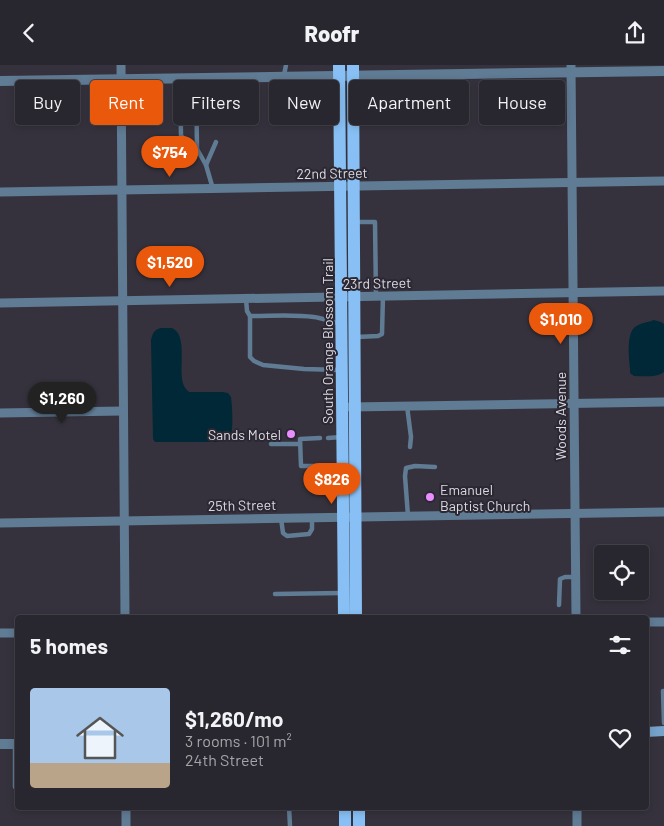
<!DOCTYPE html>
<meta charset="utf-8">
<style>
:root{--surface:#28262e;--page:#34323a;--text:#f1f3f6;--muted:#a5a5aa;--line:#44434a;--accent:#ea580c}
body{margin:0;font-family:Barlow,sans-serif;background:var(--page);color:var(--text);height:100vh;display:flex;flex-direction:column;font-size:19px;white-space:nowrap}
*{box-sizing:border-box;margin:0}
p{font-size:16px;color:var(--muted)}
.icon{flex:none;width:28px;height:28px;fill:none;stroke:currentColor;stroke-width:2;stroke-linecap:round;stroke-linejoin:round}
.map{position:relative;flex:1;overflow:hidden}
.side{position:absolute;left:15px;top:550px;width:634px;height:195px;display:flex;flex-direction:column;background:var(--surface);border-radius:5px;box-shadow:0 2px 8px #0003,0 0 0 1px var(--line)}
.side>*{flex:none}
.banner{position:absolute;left:15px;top:15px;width:635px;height:45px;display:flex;gap:10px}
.tools{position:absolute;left:594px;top:480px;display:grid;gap:10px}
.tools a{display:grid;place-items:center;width:55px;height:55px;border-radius:5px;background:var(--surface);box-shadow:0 2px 8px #0003,0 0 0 1px var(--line);font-size:25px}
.price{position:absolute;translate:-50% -42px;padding:0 11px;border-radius:18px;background:var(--accent);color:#fff;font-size:16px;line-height:32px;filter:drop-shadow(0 1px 2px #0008)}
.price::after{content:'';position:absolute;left:50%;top:30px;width:15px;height:11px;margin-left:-8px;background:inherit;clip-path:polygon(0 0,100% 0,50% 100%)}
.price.current{background:#222;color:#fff}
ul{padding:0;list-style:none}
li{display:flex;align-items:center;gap:15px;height:125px;padding:0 15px}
li span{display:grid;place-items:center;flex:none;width:140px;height:100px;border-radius:5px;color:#555}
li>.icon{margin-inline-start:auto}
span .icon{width:60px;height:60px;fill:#fffc;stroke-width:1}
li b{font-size:21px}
h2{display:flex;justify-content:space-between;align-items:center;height:60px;padding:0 15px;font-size:21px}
.pill{padding:0 18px;border-radius:5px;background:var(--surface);box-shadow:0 2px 8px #0003,0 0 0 1px var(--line);font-size:18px;line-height:45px}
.pill.current{background:var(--accent);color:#fff}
header{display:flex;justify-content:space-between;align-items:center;height:65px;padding:0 15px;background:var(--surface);font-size:22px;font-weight:800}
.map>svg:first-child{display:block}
.water{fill:#002837}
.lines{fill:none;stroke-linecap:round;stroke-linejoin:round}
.service{stroke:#607b94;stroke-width:4.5}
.minor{stroke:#607b94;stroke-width:9}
.tertiary{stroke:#607b94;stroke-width:10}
.secondary{stroke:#76a2cb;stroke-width:10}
.primary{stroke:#88c0f5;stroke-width:12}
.poi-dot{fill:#e88eff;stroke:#2b2833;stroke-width:2}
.labels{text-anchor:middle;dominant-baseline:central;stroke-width:4;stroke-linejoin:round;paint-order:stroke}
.street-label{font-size:14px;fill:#dddbe2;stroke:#2b2833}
.poi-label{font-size:14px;fill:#dddbe2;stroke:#2b2833;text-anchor:end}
</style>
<header><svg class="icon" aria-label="back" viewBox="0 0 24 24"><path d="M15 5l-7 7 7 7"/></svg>Roofr<svg class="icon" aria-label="share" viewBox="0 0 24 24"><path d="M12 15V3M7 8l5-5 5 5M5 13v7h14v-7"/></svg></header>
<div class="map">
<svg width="664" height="761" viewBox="0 0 664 761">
<rect width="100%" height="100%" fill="#35323d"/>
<g class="water">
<path d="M654,255L661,257L664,259V307C656,313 644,311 634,311L630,308V304C629,293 626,269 635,262C640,258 649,257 654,255Z"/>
<path d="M172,263C189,270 177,307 184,321C185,323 188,326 189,327H223L228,328L231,332C232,339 234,367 230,372C228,376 223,376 219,377H155L153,374L151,275C154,261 160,263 172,263Z"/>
</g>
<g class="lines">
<g class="service">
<polyline points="284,10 286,0"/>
<polyline points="196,13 197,84"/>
<polyline points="180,14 181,71 197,84 206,100 213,124"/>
<polyline points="206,100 216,77"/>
<polyline points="354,157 375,157 376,232"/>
<polyline points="246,234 247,246 250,251 250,292 254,296 263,300 304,304 341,305"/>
<path d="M250,251C271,251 293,249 314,252C323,253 332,258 340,258"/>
<polyline points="357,272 378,271 382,269 383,231"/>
<polyline points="407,341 411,372 410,382"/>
<polyline points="320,373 300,374 301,401 342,401"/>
<polyline points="328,373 341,372"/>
<polyline points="271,379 300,379"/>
<polyline points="408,451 405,411 406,403 415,401 435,402"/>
<polyline points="281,453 283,468 287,471 309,469 312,464 312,453"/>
<polyline points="275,529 342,528"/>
<polyline points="559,540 560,514 565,512 575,512"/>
<polyline points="664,626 663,626 664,658"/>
<polyline points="15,680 15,722"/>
<polyline points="289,742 290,761"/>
</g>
<g class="minor">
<polyline points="121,0 125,552"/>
<polyline points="571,0 576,552"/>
<polyline points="0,127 664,116"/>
<polyline points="0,238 664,226"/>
<polyline points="350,342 664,337"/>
<polyline points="0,348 123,346"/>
<polyline points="0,458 664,447"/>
<polyline points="646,557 664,557"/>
<polyline points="0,568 18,568"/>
<polyline points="126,742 126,761"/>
<polyline points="577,742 577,761"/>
</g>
<g class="tertiary">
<polyline points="0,16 664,6"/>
<polyline points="0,679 18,679"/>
</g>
<polyline class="secondary" points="646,667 664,666"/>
<g class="primary">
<polyline points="339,0 344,552"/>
<polyline points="353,0 356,552"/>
<polyline points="345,742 345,761"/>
<polyline points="359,742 359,761"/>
</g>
</g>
<g class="poi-dot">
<circle cx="291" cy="369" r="5"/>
<circle cx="430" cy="432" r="5"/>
</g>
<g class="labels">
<g class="street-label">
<text transform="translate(332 108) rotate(-1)">22nd Street</text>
<text transform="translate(377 218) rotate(-1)">23rd Street</text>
<text transform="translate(327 276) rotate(-90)">South Orange Blossom Trail</text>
<text transform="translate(560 351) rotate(-90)">Woods Avenue</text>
<text transform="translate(242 440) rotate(-1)">25th Street</text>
</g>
<g class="poi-label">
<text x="281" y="369">Sands Motel</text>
<text x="440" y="424" text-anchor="start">Emanuel<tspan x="440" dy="16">Baptist Church</tspan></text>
</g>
</g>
</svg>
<div class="tools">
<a><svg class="icon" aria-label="locate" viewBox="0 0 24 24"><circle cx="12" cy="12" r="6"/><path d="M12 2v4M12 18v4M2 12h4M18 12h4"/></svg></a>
</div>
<b class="price" style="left:170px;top:113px">$754</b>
<b class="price" style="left:170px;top:223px">$1,520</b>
<b class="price" style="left:561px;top:280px">$1,010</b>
<b class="price current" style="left:62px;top:359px">$1,260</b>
<b class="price" style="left:332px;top:440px">$826</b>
<div class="banner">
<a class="pill">Buy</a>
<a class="pill current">Rent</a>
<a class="pill">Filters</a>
<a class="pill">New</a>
<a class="pill">Apartment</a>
<a class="pill">House</a>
</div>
<section class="side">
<h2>5 homes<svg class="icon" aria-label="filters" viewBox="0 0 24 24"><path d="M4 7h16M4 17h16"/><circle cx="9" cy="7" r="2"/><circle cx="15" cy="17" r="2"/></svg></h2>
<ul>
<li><span style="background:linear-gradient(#a9c7e8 75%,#b9a48a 0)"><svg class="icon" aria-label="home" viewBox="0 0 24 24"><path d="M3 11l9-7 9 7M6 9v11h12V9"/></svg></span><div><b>$1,260/mo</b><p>3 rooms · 101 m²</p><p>24th Street</p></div><svg class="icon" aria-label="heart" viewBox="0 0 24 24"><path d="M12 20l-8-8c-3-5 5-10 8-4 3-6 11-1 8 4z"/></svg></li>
</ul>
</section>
</div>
